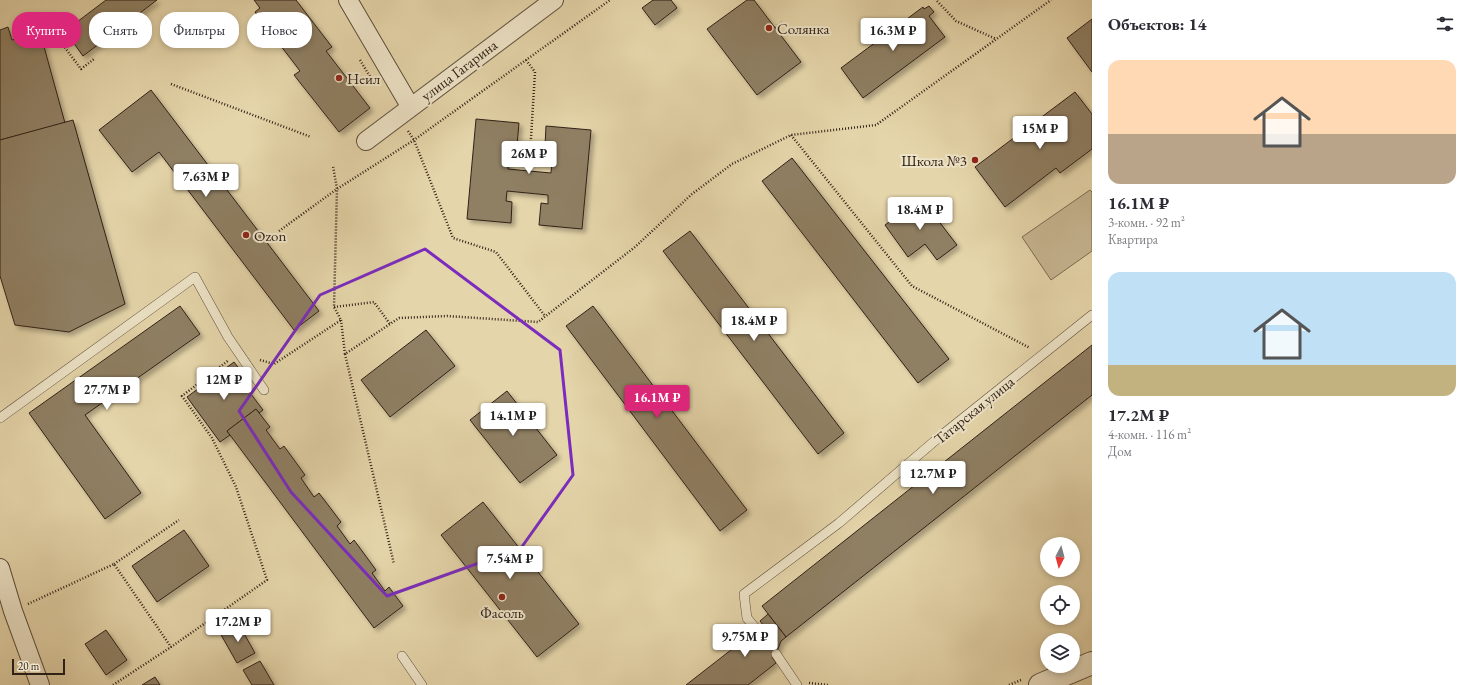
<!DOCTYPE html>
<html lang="ru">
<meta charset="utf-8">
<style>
:root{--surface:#fff;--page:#f7f7f7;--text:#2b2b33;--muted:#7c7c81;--accent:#db2777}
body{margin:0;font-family:"EB Garamond",serif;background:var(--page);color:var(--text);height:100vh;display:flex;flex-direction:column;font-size:15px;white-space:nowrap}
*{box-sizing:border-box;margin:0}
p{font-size:13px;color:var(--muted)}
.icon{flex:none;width:22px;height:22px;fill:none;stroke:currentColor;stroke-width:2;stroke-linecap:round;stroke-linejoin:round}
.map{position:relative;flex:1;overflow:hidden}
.sheet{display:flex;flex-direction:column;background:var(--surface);width:380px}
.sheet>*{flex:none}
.guide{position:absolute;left:12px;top:12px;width:380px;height:36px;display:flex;gap:8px}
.needle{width:26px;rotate:186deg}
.buttons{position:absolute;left:1040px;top:537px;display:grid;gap:8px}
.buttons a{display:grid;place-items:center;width:40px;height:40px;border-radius:50%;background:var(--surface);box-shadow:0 2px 6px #0003;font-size:20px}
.scale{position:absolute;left:12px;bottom:10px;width:53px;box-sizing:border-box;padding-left:4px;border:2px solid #312117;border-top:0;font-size:11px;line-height:14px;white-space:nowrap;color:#312117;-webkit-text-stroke:3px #eee4c8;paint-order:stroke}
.price{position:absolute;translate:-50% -34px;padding:0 9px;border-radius:4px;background:#fff;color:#222;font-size:13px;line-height:26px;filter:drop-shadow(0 1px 2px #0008)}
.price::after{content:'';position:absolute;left:50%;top:24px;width:12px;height:9px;margin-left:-6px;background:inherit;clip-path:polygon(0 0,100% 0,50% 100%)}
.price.current{background:var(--accent);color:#fff}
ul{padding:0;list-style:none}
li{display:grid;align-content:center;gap:8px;height:212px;padding:0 16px}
li span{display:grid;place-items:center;height:124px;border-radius:12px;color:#555}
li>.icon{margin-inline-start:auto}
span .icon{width:72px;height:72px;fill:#fffc;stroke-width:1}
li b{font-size:17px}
h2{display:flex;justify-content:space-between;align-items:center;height:48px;padding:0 16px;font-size:17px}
.tag{padding:0 14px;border-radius:16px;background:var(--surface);box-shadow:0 2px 6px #0003;font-size:14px;line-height:36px}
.tag.current{background:var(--accent);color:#fff}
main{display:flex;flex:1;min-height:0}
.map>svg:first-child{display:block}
.green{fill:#c6b691;stroke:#7c6c54}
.building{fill:#8f7f63;stroke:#312117;filter:url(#shadow)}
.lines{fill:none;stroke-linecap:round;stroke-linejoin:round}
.service-casing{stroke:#5e4e3c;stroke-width:10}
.minor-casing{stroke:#5e4e3c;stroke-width:20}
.tertiary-casing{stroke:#5e4e3c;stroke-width:24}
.path{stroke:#312117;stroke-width:2.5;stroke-dasharray:1 2;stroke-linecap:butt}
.service{stroke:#eee4c8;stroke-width:9}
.minor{stroke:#eee4c8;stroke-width:18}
.tertiary{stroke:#eee4c8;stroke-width:22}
.marked{fill:none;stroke:#7b2cbf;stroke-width:3;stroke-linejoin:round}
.poi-dot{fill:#8f2418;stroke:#eee4c8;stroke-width:1.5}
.labels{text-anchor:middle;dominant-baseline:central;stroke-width:4;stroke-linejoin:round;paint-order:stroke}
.poi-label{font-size:15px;fill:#312117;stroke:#eee4c8;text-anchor:start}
.street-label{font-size:15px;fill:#312117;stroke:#eee4c8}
</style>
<main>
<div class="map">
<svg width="1092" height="685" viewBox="0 0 1092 685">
<defs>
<filter id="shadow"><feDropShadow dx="3.5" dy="3.5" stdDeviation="2" flood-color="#0004"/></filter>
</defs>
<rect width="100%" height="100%" fill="#e5d5aa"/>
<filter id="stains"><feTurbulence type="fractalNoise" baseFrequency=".005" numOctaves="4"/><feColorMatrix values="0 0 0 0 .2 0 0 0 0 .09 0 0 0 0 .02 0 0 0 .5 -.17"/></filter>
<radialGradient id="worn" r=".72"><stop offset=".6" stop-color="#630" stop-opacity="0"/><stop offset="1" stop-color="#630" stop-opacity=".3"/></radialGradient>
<polygon class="green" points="1090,190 1092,192 1092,251 1051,280 1022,237"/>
<g class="building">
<polygon points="106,0 157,0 83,56 65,31"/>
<polygon points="254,0 296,0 332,47 326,51 370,108 339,132 294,75 300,71 255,12 260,8"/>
<polygon points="653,0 671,0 677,8 655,25 642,8"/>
<polygon points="747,0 754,0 801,62 757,95 707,29"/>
<polygon points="929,6 934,12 929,16 945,37 863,98 841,68 923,7 924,9"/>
<polygon points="1092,19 1092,72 1067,38"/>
<polygon points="8,27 12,40 36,34 43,43 65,123 0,140 0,30"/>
<polygon points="151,90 319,311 294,330 159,152 132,172 99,130"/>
<polygon points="1075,92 1092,114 1092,149 1060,173 1056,168 1005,207 975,167"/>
<polygon points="476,119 519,123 517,145 511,144 508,169 551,173 553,147 545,146 546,126 591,130 582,229 539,225 541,203 548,204 548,195 507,191 506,201 512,202 511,223 467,219"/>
<polygon points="73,120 125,304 69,332 15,325 0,276 0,140"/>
<polygon points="792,158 949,359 918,383 762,181"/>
<polygon points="921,198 957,245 937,260 925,244 908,257 885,225"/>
<polygon points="690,231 844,433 818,454 663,251"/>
<polygon points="180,306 200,334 85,415 141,493 105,519 29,413"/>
<polygon points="593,306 747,510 720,531 566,326"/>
<polygon points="426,330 455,366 390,417 361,380"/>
<polygon points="1092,345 1092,395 786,637 762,606"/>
<polygon points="234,362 247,379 242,382 263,410 259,413 256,409 227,431 230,435 220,442 187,397"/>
<polygon points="507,391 557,455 520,483 470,420"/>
<polygon points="256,409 270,427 266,430 280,449 284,446 305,475 301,478 314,497 319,493 341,522 337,526 350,544 354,540 376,570 372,573 385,591 389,587 403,606 374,628 227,431"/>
<polygon points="483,502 579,624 537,657 441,535"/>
<polygon points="184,530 209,566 157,602 132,566"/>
<polygon points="768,614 786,637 781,641 776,654 772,657 776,663 748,685 686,685 763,625 760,621"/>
<polygon points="238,623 255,653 237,663 220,633"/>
<polygon points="106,630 127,660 106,675 85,644"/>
<polygon points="260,661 274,685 252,685 243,670"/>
<polygon points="155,677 160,685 142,685"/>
</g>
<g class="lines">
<g class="service-casing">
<g id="service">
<polyline points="0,418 195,277 228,337 264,390"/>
<polyline points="757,630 747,618 744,594 839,523 937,439 1092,315"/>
<polyline points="776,654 797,685"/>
<polyline points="402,656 422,685"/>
</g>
</g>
<g class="minor-casing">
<g id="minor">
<polyline points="348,0 410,106"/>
<polyline points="366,141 554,0"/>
<polyline points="0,568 13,611 40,685"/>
</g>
</g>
<g class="tertiary-casing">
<polyline id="tertiary" points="1040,685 1092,663"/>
</g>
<g class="path">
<polyline points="937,1 956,21 996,39"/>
<polyline points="775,28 782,22"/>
<polyline points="53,40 60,41 81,69 94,59"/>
<polyline points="360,60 372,80"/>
<polyline points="526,60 535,72 529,171"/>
<polyline points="171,84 311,137"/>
<polyline points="408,131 414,140 453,238 496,252 545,316"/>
<polyline points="791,135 912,286 1030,348"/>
<polyline points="279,231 337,189 414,140 610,0"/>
<polyline points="334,307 374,302 390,324"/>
<polyline points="341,320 345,354 399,318 447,316 538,322 635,247 692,194 732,164 791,135 876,125 1051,0"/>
<polyline points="345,354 394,564"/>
<polyline points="260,360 274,364 341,320 334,307 337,189 333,166"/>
<polyline points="114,564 179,520"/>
<polyline points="28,604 114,564 171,647"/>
<polyline points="809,683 828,685"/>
<polyline points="113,685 171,647 267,580 236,487 212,438 182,396 229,360"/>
<polyline points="1009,685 1021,680"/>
</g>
<use href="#service" class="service"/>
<use href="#minor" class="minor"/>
<use href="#tertiary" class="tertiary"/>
</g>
<path class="marked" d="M425,249L560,350L573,475L521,548L387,596L291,492L239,411L320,295Z"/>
<g class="poi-dot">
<circle cx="769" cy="28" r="4"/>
<circle cx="339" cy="78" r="4"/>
<circle cx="975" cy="160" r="4"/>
<circle cx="246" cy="235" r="4"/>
<circle cx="502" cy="597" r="4"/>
</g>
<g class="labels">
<g class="poi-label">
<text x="777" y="28">Солянка</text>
<text x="347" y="78">Неил</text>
<text x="967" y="160" text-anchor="end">Школа №3</text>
<text x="254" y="235">Ozon</text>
<text x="502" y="612" text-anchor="middle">Фасоль</text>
</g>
<g class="street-label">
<text transform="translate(459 70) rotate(-37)">улица Гагарина</text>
<text transform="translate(974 410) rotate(-39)">Татарская улица</text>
</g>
</g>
<rect width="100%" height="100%" filter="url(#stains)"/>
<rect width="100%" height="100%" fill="url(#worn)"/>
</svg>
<div class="buttons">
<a><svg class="needle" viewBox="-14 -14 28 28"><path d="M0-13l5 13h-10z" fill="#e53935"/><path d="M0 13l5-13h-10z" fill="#7c7c81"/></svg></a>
<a><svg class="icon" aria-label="locate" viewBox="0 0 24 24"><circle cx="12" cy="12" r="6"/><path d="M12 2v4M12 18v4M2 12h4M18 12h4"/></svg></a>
<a><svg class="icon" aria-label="layers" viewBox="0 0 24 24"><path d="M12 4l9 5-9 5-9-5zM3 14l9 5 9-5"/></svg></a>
</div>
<div class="scale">20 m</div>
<b class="price" style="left:893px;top:52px">16.3M ₽</b>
<b class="price" style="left:1040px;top:150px">15M ₽</b>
<b class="price" style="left:529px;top:175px">26M ₽</b>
<b class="price" style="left:206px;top:198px">7.63M ₽</b>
<b class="price" style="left:920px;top:231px">18.4M ₽</b>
<b class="price" style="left:754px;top:342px">18.4M ₽</b>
<b class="price" style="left:224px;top:401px">12M ₽</b>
<b class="price" style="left:107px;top:411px">27.7M ₽</b>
<b class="price current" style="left:657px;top:419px">16.1M ₽</b>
<b class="price" style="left:513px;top:437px">14.1M ₽</b>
<b class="price" style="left:933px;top:495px">12.7M ₽</b>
<b class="price" style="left:510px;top:580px">7.54M ₽</b>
<b class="price" style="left:238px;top:643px">17.2M ₽</b>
<b class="price" style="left:745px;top:658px">9.75M ₽</b>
<div class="guide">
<a class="tag current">Купить</a>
<a class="tag">Снять</a>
<a class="tag">Фильтры</a>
<a class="tag">Новое</a>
</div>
</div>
<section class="sheet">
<h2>Объектов: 14<svg class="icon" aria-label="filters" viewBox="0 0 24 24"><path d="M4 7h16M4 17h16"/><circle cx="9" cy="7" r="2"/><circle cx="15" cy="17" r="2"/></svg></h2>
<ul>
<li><span style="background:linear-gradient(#ffd9b3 60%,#b9a48a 0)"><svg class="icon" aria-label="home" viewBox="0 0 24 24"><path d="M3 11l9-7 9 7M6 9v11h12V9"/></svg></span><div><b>16.1M ₽</b><p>3-комн. · 92 m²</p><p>Квартира</p></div></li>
<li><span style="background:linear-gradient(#bfe0f5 75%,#c2b280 0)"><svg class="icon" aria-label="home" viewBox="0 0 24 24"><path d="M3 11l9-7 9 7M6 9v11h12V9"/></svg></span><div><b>17.2M ₽</b><p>4-комн. · 116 m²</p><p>Дом</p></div></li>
</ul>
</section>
</main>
